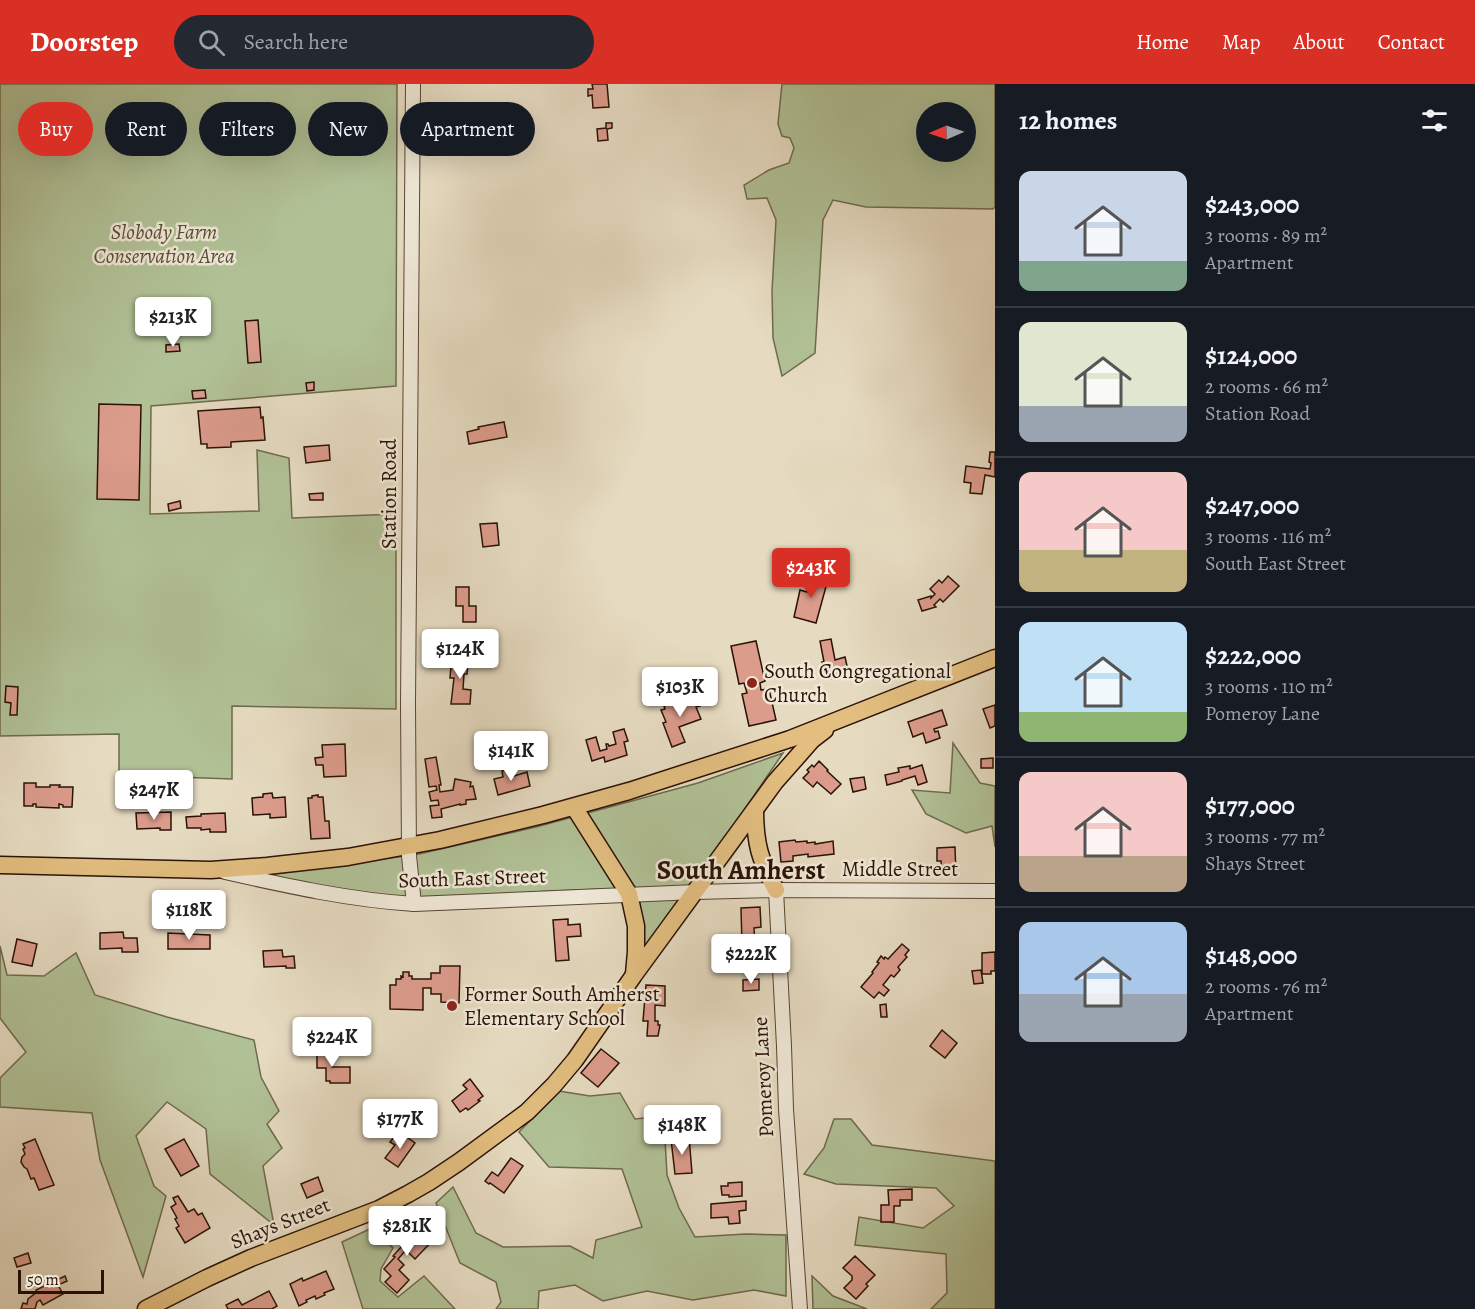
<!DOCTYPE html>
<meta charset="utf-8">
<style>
:root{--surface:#171b24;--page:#242831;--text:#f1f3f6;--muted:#9ea1a6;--line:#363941;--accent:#d93025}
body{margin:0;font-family:Alegreya,serif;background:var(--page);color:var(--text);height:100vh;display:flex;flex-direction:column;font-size:22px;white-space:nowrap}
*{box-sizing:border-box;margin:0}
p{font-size:20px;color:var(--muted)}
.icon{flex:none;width:33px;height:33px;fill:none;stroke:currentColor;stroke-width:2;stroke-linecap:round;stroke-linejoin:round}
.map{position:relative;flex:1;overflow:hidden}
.side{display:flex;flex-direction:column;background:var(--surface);width:480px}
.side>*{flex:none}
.guide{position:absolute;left:18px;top:18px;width:570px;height:54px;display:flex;gap:12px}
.needle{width:39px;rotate:268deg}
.tools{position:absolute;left:916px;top:18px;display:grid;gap:12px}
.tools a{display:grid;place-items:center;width:60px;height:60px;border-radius:50%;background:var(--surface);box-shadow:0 6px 24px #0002;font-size:30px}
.scale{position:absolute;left:18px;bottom:15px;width:86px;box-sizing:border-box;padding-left:6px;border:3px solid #2a1206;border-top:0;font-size:16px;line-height:21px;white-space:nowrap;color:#2a1206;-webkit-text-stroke:4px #efe8d7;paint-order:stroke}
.price{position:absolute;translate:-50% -51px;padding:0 14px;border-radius:6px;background:#fff;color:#222;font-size:20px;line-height:39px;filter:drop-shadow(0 2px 3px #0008)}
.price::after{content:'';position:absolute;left:50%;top:36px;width:18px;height:14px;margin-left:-9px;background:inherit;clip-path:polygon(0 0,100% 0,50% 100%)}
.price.selected{background:var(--accent);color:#fff}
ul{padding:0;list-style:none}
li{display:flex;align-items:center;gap:18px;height:150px;padding:0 24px}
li+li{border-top:2px solid var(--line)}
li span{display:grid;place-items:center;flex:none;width:168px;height:120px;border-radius:12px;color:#555}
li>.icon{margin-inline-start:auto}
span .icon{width:72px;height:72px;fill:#fffc;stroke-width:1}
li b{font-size:26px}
h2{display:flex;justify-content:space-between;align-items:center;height:72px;padding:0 24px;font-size:26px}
.tag{padding:0 21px;border-radius:27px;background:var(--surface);box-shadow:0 6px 24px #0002;font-size:21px;line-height:54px}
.tag.selected{background:var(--accent);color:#fff}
header{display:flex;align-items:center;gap:36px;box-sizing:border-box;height:84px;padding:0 30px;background:var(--accent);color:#fff}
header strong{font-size:28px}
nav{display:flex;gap:33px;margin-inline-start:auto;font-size:21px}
.search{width:420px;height:54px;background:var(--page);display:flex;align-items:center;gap:15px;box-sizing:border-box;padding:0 21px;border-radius:33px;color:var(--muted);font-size:22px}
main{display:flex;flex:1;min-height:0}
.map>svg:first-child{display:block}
.green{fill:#b1c196;stroke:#6e6a4e;stroke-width:1.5;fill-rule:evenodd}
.building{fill:#dc9c8c;stroke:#2a1206;stroke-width:1.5}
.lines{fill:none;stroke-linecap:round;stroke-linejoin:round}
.minor-casing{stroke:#594435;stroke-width:16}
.major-casing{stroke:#2a1206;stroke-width:19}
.minor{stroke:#efe8d7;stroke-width:14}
.major{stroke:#e3be80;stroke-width:16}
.poi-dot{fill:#8f2418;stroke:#efe8d7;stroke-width:2}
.labels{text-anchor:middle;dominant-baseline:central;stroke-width:5;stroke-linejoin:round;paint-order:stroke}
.park-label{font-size:21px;font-style:italic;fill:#594f38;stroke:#efe8d7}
.street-label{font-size:21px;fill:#2a1206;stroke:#efe8d7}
.poi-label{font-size:21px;fill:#2a1206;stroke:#efe8d7;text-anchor:start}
.district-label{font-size:27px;font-weight:bold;fill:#2a1206;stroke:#efe8d7}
</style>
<header>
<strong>Doorstep</strong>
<div class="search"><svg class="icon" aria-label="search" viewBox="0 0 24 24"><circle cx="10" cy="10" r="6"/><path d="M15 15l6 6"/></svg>Search here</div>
<nav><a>Home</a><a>Map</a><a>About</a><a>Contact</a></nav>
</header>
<main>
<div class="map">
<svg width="995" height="1225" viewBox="0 0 995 1225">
<rect width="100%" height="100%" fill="#e6dbc1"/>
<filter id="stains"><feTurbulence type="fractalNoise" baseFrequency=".00333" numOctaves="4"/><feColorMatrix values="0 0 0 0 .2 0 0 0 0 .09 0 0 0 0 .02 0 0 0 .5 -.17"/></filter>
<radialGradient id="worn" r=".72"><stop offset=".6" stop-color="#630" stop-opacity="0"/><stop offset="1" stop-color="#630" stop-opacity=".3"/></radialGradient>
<g class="green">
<polygon points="0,0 397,0 396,302 151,322 150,430 259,427 257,366 289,374 292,434 396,430 396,625 232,622 232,695 119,691 119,650 0,652"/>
<path d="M782,0H995V123L993,125L866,123L833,116L823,136L815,269L782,292L773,254L772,207L776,136L767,114L747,115L744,101L769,86L789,79L794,64L790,54L782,52L778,40ZM927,28H966V68H927Z"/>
<polygon points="953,659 980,699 995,702 995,763 992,742 966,749 926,730 912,706 950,709"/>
<polygon points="783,669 692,802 640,871 633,804 551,807 412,817 269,793 266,791 419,770 536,743 698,699"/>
<polygon points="0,862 7,891 44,892 76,869 95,911 167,933 254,956 261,993 279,1027 267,1040 282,1064 263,1082 274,1141 210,1090 206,1045 167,1018 136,1052 154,1102 166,1112 143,1193 100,1076 92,1029 0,1023 0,994 26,968 0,934"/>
<polygon points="559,1007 590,1012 620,1009 635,1035 672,1031 665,1055 667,1091 679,1124 695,1153 746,1150 786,1151 786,1212 754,1206 693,1216 647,1207 603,1217 575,1201 539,1207 538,1225 496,1225 501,1218 496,1198 460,1179 436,1119 453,1103 476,1149 503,1163 570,1162 593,1174 596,1156 642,1143 622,1085 549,1083 519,1048"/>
<polygon points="834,1035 851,1035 872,1061 995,1077 995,1225 931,1225 947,1209 946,1170 855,1161 859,1133 923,1144 954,1122 936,1104 836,1100 804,1090 824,1064"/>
<polygon points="372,1144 393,1164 381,1185 380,1197 398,1213 424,1192 455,1225 363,1225 342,1158"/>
<polygon points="812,1192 833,1212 867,1225 813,1225"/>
</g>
<g class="building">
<polygon points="592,0 607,0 609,23 593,24 592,11 588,12 588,5 593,5"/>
<polygon points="606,39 612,39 612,44 607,45 608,56 598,57 597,45 606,44"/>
<polygon points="258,236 261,278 248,279 245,237"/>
<polygon points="179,260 180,267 166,268 166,261"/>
<polygon points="314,298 314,306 307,307 306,299"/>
<polygon points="205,306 206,314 193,315 192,307"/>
<polygon points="99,320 141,321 139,416 97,415"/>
<polygon points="260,323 261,334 263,333 265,356 231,358 231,363 207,364 207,360 201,360 198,327"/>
<polygon points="504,338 507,353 469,360 467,348 479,345 478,343"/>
<polygon points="329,361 330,376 306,379 304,363"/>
<polygon points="990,368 995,368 995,393 985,391 982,410 970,409 971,399 964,398 966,382 990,385 991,379 989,378"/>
<polygon points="323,409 323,416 310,416 309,410"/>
<polygon points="180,417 181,424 169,427 168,420"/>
<polygon points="497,439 499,461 483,463 480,440"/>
<polygon points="813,486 824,489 822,497 827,499 816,539 794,533 800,506 807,508"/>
<polygon points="948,492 959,502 943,518 940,515 934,521 936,523 922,527 918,516 931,512 931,514 935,510 930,505 939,496 942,499"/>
<polygon points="456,503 469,503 469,522 476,522 476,538 463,538 463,522 456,522"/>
<polygon points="831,555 835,576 845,573 849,591 828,595 826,585 823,586 822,578 824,578 820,557"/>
<polygon points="756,557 765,597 760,599 761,606 769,605 776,636 749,642 742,610 747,609 744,599 739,600 731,562"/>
<polygon points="452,571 467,572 466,580 468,580 467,590 464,590 463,605 471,606 470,620 451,620 454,594 450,594"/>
<polygon points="6,602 18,603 17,631 10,631 11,619 5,618"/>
<polygon points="693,611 696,618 698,618 700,622 696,623 701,635 679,643 685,658 672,663 663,639 666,638 661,626 665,625 664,622"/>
<polygon points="995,621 995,642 990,644 983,625"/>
<polygon points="942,626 947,641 934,645 935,648 938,647 940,654 926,659 923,649 913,653 908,638"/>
<polygon points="624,645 628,657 624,658 627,671 605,678 604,673 592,677 586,656 596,653 600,667 607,665 606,660 608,660 609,662 616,660 613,648"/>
<polygon points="345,660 346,692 324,693 323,681 316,681 315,674 323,673 322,661"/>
<polygon points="436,673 441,701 439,701 440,708 453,706 455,695 471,698 470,703 473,702 476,715 466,716 466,720 460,721 460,720 441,725 442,733 432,734 430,722 439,721 438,716 431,717 429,708 437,706 436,702 429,703 425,675"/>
<polygon points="993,674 993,684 981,684 981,675"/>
<polygon points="819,677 828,686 827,687 841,700 831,710 817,698 813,703 803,694 809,688 807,686 812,681 814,683"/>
<polygon points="922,681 927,698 918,701 915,692 902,696 902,697 887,701 885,691 899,688 898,684 910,682 910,685"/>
<polygon points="513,685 514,692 527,688 530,702 498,711 494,695 503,693 502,687"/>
<polygon points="864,693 866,705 853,708 850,695"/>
<polygon points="24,699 36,699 36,703 50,703 50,701 60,701 59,703 73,703 72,723 63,723 63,721 59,720 59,724 36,723 36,720 33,720 33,722 24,722"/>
<polygon points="272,709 273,714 285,713 286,733 270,734 270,730 253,731 252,714 263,713 263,710"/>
<polygon points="318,711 318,713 323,713 325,737 329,737 330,754 311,755 308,714 312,714 312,712"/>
<polygon points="171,728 171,746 160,746 160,744 137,745 136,729"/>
<polygon points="225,729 226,748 210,748 210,745 201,746 201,744 187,744 186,733 201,732 201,730"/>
<polygon points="795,756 796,758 807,757 807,759 815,758 815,760 833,757 834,770 808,773 808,770 793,772 793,777 781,778 779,758"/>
<polygon points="955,763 956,792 942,792 941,777 937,777 937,764"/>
<polygon points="760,823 761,843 754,844 755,861 742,861 741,824"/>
<polygon points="568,835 568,841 580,840 581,852 567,853 569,876 556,877 553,836"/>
<polygon points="123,848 124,854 137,854 138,868 122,868 122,864 100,865 100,849"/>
<polygon points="168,849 210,851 210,865 168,865"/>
<polygon points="17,855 37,860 32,882 12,878"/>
<polygon points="902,860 909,866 905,871 907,873 898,883 900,886 894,893 891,891 883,901 889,906 884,912 879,908 874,914 861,903 873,889 872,888 879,879 877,878 881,872 884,875 885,873 888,875"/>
<polygon points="282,866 283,873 294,872 295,884 286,884 286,882 264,883 263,867"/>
<polygon points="995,868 995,887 991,887 991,890 982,890 982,869"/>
<polygon points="440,882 460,882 459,919 441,918 441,910 431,910 431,904 423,904 423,926 390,925 390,901 396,901 396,895 401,895 401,892 403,893 403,888 409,888 409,892 412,892 412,895 431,895 431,889 440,889"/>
<polygon points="981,886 983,899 974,900 972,887"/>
<polygon points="759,895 759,906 743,907 743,896"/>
<polygon points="646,901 665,902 665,922 655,921 655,937 658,937 658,941 660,941 658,952 647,952 648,937 643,937"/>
<polygon points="886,920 887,933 881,933 880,921"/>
<polygon points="942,946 957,959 945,974 930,962"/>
<polygon points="317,965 333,965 332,983 350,983 350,999 330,999 330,997 326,997 326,984 317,984"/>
<polygon points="601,965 619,979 598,1003 581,989"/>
<polygon points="470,995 483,1012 478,1016 480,1017 468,1026 466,1024 460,1028 452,1017 467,1005 463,1001"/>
<polygon points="404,1051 415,1059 398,1083 385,1074 395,1061 390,1058 395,1052 401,1055"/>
<polygon points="689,1053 692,1089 675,1090 671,1055"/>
<polygon points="35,1055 54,1101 39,1106 34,1094 31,1095 27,1085 24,1083 21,1078 22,1073 25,1070 23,1065 25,1064 23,1060"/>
<polygon points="184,1055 199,1082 181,1092 165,1065"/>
<polygon points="511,1074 523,1082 504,1109 490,1099 489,1100 485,1097 492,1088 498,1092"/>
<polygon points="318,1093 323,1107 307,1114 301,1100"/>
<polygon points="742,1098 742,1112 729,1113 729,1111 722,1111 721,1102 728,1102 728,1099"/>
<polygon points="912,1105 912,1116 900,1116 900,1122 894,1122 894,1138 881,1138 881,1121 889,1121 888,1106"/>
<polygon points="178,1112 188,1128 194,1125 198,1131 202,1129 210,1144 185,1159 176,1144 179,1142 175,1135 177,1134 171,1123 176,1120 173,1114"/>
<polygon points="746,1117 746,1126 739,1127 740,1139 729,1140 728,1133 711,1134 711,1120"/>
<polygon points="421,1141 435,1154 415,1175 406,1166 398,1175 404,1181 399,1186 409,1196 397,1209 385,1198 391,1192 384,1185 395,1173 393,1172"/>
<polygon points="28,1169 31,1179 17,1183 14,1174"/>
<polygon points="855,1172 875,1191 866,1200 868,1202 856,1215 844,1204 852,1196 852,1192 843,1184"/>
<polygon points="326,1187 334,1205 324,1209 325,1211 316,1215 315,1212 306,1216 307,1218 299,1222 290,1200 302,1194 303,1197"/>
<polygon points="65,1192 67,1197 58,1201 63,1210 43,1221 40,1216 37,1218 35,1225 21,1225 23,1219 27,1220 28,1215 37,1208 36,1206"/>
<polygon points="269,1207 277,1222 272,1225 228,1225 226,1221 238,1215 242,1221"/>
</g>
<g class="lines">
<g class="minor-casing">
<g id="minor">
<polyline points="413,0 408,620 409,772 414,820"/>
<path d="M225,788C287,802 350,816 414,820L696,808L776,806L995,807"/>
<polyline points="776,806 784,962 786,1025 800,1225"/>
</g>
</g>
<g class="major-casing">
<g id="major">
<polyline points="574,723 629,810 636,842 636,868 634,890"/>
<path d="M755,726C755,760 760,776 776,806"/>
<polyline points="0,781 211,786 267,782 348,773 440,756 543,731 629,707 790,655 995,574"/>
<polyline points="146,1225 207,1194 251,1174 379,1125 408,1110 429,1098 459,1078 527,1028 554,1001 575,976 634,891 775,698 812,656 825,646"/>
</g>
</g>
<use href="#minor" class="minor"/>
<use href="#major" class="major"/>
</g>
<g class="poi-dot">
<circle cx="752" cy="599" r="6"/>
<circle cx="452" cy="922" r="6"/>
</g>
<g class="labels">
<g class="park-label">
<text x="164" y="148">Slobody Farm<tspan x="164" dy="24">Conservation Area</tspan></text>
</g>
<g class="street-label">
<text transform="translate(389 410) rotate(-90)">Station Road</text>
<text x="900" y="785">Middle Street</text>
<text transform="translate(472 794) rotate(-2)">South East Street</text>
<text transform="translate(763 993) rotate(-93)">Pomeroy Lane</text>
<text transform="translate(280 1139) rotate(-22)">Shays Street</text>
</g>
<g class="poi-label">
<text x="764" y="587">South Congregational<tspan x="764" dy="24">Church</tspan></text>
<text x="464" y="910">Former South Amherst<tspan x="464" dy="24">Elementary School</tspan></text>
</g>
<g class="district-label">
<text x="741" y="786">South Amherst</text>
</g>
</g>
<rect width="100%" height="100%" filter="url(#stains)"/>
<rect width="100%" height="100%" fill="url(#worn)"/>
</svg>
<div class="tools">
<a><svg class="needle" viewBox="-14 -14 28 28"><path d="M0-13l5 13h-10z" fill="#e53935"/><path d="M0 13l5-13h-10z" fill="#9ea1a6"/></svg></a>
</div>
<div class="scale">50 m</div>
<b class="price" style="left:173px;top:264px">$213K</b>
<b class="price selected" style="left:811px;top:515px">$243K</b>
<b class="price" style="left:460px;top:596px">$124K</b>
<b class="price" style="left:680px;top:634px">$103K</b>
<b class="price" style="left:511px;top:698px">$141K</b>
<b class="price" style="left:154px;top:737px">$247K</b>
<b class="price" style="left:189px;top:857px">$118K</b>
<b class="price" style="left:751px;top:901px">$222K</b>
<b class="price" style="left:332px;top:984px">$224K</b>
<b class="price" style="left:400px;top:1066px">$177K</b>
<b class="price" style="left:682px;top:1072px">$148K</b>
<b class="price" style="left:407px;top:1173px">$281K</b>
<div class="guide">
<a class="tag selected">Buy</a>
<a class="tag">Rent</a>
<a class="tag">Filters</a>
<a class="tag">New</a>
<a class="tag">Apartment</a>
</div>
</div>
<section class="side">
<h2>12 homes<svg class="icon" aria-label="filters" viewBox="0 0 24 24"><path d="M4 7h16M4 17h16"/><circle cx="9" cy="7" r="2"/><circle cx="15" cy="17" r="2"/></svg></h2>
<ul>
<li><span style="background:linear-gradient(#c9d6e8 75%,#7fa58c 0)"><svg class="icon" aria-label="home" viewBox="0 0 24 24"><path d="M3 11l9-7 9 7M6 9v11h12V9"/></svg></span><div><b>$243,000</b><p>3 rooms · 89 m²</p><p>Apartment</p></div></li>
<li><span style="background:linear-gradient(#dfe7d0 70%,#9aa5b1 0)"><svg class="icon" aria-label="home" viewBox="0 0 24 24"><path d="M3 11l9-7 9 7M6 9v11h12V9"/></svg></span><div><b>$124,000</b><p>2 rooms · 66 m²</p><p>Station Road</p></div></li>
<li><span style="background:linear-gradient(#f6c9c9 65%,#c2b280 0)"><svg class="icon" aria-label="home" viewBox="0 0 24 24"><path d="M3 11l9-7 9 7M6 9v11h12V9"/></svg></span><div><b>$247,000</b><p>3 rooms · 116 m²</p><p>South East Street</p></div></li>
<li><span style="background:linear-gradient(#bfe0f5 75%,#8fb573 0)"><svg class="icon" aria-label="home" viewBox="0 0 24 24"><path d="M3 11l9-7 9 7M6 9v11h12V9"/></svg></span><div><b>$222,000</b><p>3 rooms · 110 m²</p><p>Pomeroy Lane</p></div></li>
<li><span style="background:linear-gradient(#f6c9c9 70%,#b9a48a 0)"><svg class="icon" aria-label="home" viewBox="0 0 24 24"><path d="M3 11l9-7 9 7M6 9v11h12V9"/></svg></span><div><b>$177,000</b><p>3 rooms · 77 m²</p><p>Shays Street</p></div></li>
<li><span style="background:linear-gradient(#a9c7e8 60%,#9aa5b1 0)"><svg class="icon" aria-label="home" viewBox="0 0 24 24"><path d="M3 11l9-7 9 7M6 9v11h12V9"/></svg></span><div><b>$148,000</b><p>2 rooms · 76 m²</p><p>Apartment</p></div></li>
</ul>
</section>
</main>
